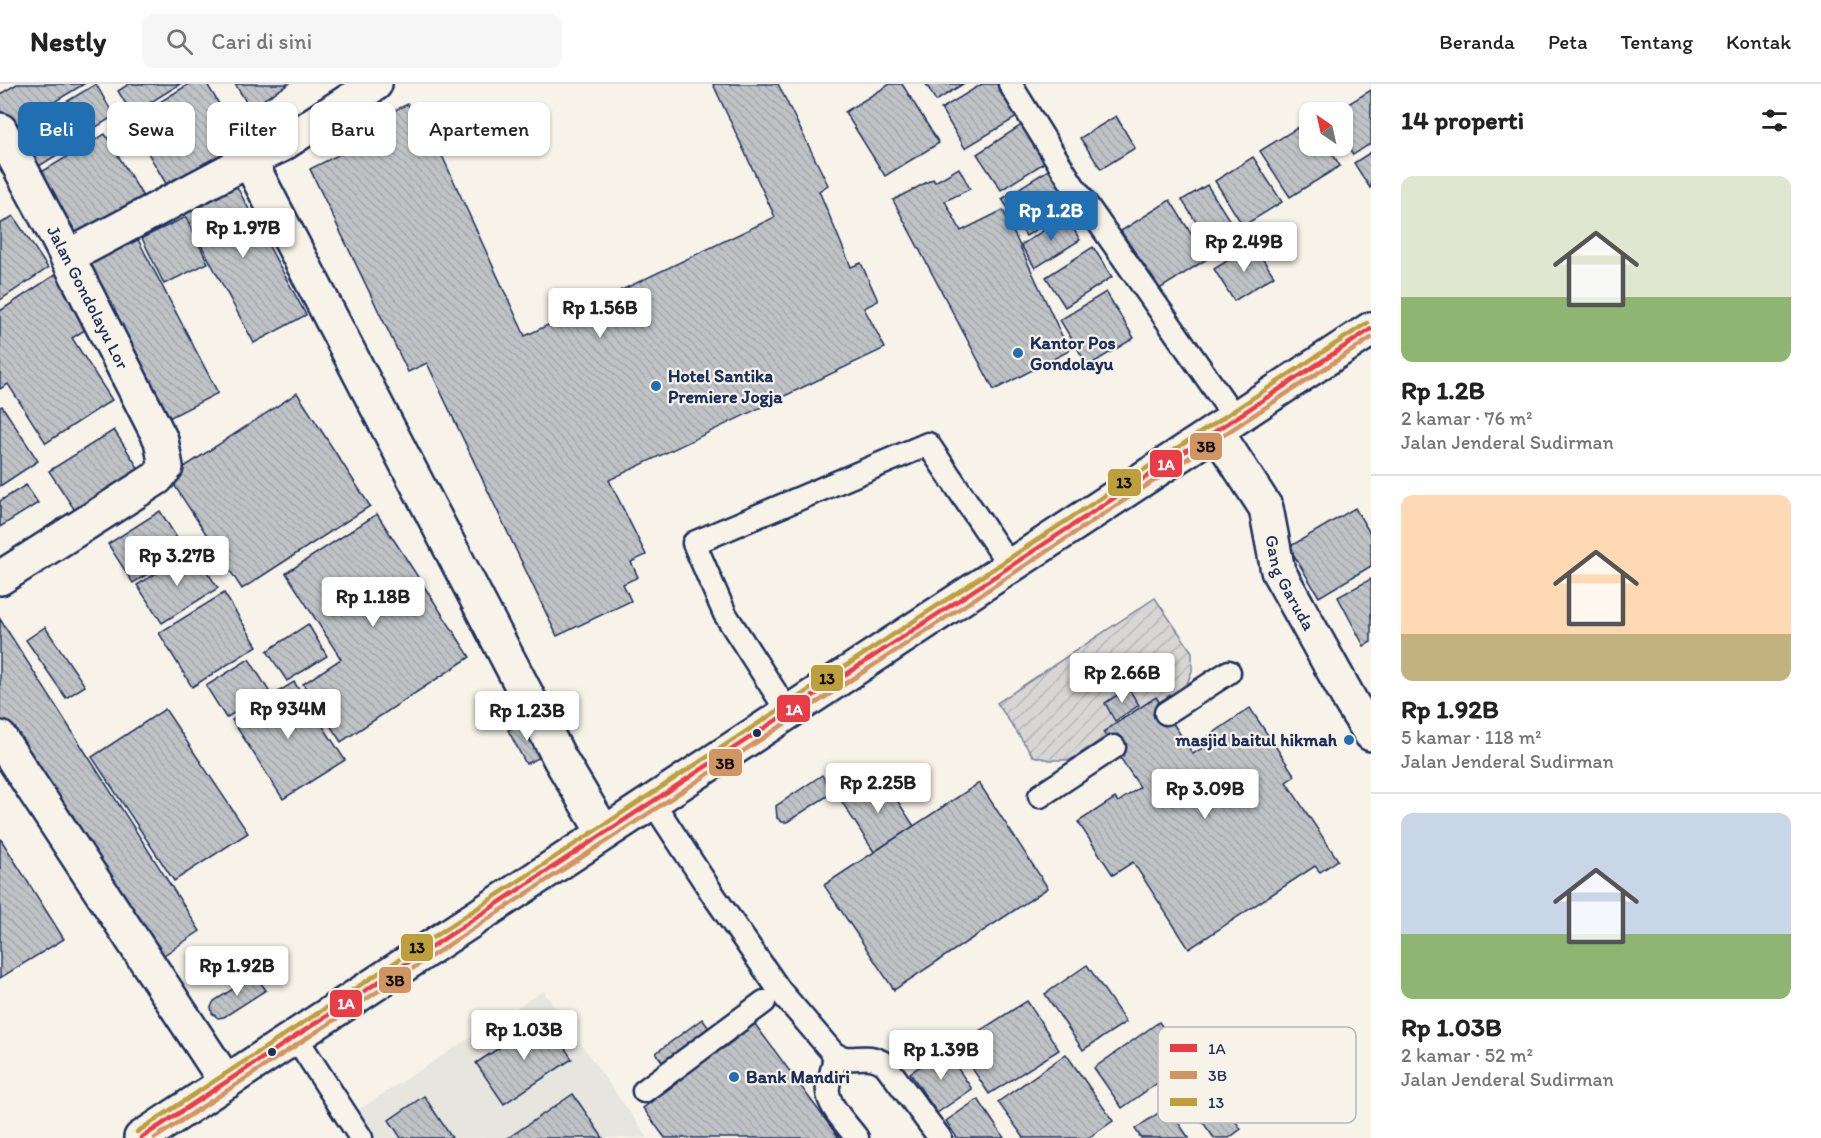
<!DOCTYPE html>
<html lang="id">
<meta charset="utf-8">
<style>
:root{--surface:#fff;--page:#f6f6f6;--text:#222;--muted:#767676;--line:#e0e0e0;--accent:#1f6fb2}
body{margin:0;font-family:Itim,sans-serif;background:var(--page);color:var(--text);height:100vh;display:flex;flex-direction:column;font-size:22px;white-space:nowrap}
*{box-sizing:border-box;margin:0}
p{font-size:20px;color:var(--muted)}
.icon{flex:none;width:33px;height:33px;fill:none;stroke:currentColor;stroke-width:2;stroke-linecap:round;stroke-linejoin:round}
.map{position:relative;flex:1;overflow:hidden}
.panel{display:flex;flex-direction:column;background:var(--surface);width:450px}
.panel>*{flex:none}
.top-card{position:absolute;left:18px;top:18px;width:570px;height:54px;display:flex;gap:12px}
.needle{width:39px;rotate:326deg}
.tools{position:absolute;left:1299px;top:18px;display:grid;gap:12px}
.tools a{display:grid;place-items:center;width:54px;height:54px;border-radius:12px;background:var(--surface);box-shadow:0 2px 4px #0004;font-size:30px}
.price{position:absolute;translate:-50% -51px;padding:0 14px;border-radius:6px;background:#fff;color:#222;font-size:20px;line-height:39px;filter:drop-shadow(0 2px 3px #0008)}
.price::after{content:'';position:absolute;left:50%;top:36px;width:18px;height:14px;margin-left:-9px;background:inherit;clip-path:polygon(0 0,100% 0,50% 100%)}
.price.active{background:var(--accent);color:#fff}
ul{padding:0;list-style:none}
li{display:grid;align-content:center;gap:12px;height:318px;padding:0 30px}
li+li{border-top:2px solid var(--line)}
li span{display:grid;place-items:center;height:186px;border-radius:12px;color:#555}
li>.icon{margin-inline-start:auto}
span .icon{width:108px;height:108px;fill:#fffc;stroke-width:1}
li b{font-size:26px}
h2{display:flex;justify-content:space-between;align-items:center;height:72px;padding:0 30px;font-size:26px}
.tag{padding:0 21px;border-radius:12px;background:var(--surface);box-shadow:0 2px 4px #0004;font-size:21px;line-height:54px}
.tag.active{background:var(--accent);color:#fff}
header{display:flex;align-items:center;gap:36px;box-sizing:border-box;height:84px;padding:0 30px;background:var(--surface);border-bottom:2px solid var(--line)}
header strong{font-size:28px}
nav{display:flex;gap:33px;margin-inline-start:auto;font-size:21px}
.search{width:420px;height:54px;background:var(--page);display:flex;align-items:center;gap:15px;box-sizing:border-box;padding:0 21px;border-radius:12px;color:var(--muted);font-size:22px}
main{display:flex;flex:1;min-height:0}
.map>svg:first-child{display:block}
.built{fill:#e6e5de}
.garden{fill:url(#garden-furrows);stroke:#798299;stroke-width:1.5}
.building{fill:url(#building-back-hatch);stroke:#1b2f5e;stroke-width:1.5}
.lines{fill:none;stroke-linecap:round;stroke-linejoin:round}
.lane-casing{stroke:#1b2f5e;stroke-width:27}
.street-casing{stroke:#1b2f5e;stroke-width:38}
.primary-casing{stroke:#1b2f5e;stroke-width:38}
.lane{stroke:#f7f3e8;stroke-width:22}
.street{stroke:#f7f3e8;stroke-width:33}
.primary{stroke:#f7f3e8;stroke-width:33}
.bus-1-casing{stroke:#f7f3e8;stroke-width:9}
.bus-2-casing{stroke:#f7f3e8;stroke-width:9}
.bus-3-casing{stroke:#f7f3e8;stroke-width:9}
.bus-1{stroke:#e93c46;stroke-width:4.5}
.bus-2{stroke:#d19564;stroke-width:4.5}
.bus-3{stroke:#bd9f3c;stroke-width:4.5}
.poi-dot{fill:#1f6fb2;stroke:#f7f3e8;stroke-width:2}
.bus-dot{fill:#1b2f5e;stroke:#f7f3e8;stroke-width:2}
.labels{text-anchor:middle;dominant-baseline:central;stroke-width:4.5;stroke-linejoin:round;paint-order:stroke}
.street-label{font-size:18px;fill:#1b2f5e;stroke:#f7f3e8}
.poi-label{font-size:18px;font-weight:bold;fill:#1b2f5e;stroke:#f7f3e8;text-anchor:start}
.key{fill:#f7f3e8;stroke:#b5b8bf;stroke-width:1.5}
.key-label{font-size:16px;fill:#1b2f5e}
.line-badge{stroke:#f7f3e8;stroke-width:2}
.badge-label{font-size:16px;text-anchor:middle;font-weight:bold;fill:#fff}
.pale-badge-label{font-size:16px;text-anchor:middle;font-weight:bold;fill:#111}
</style>
<header>
<strong>Nestly</strong>
<div class="search"><svg class="icon" aria-label="search" viewBox="0 0 24 24"><circle cx="10" cy="10" r="6"/><path d="M15 15l6 6"/></svg>Cari di sini</div>
<nav><a>Beranda</a><a>Peta</a><a>Tentang</a><a>Kontak</a></nav>
</header>
<main>
<div class="map">
<svg width="1371" height="1054" viewBox="0 0 1371 1054">
<defs>
<pattern id="garden-furrows" width="10" height="10" patternUnits="userSpaceOnUse" patternTransform="scale(1.5)"><rect width="10" height="10" fill="#d7d6d4"/><path d="M-1 1l2-2M0 10L10 0M9 11l2-2" fill="none" stroke="#b8b8b8"/></pattern>
<pattern id="building-back-hatch" width="6" height="6" patternUnits="userSpaceOnUse" patternTransform="scale(1.5)"><rect width="6" height="6" fill="#c0c3c5"/><path d="M-1 5l2 2M0 0l6 6M5-1l2 2" fill="none" stroke="#a4a8ac"/></pattern>
</defs>
<rect width="100%" height="100%" fill="#f7f3e8"/>
<filter id="ink" filterUnits="userSpaceOnUse"><feTurbulence type="fractalNoise" baseFrequency=".0167" numOctaves="2"/><feDisplacementMap in="SourceGraphic" scale="12" xChannelSelector="R" yChannelSelector="G"/><feConvolveMatrix kernelMatrix="1 2 1 2 8 2 1 2 1" color-interpolation-filters="sRGB"/></filter>
<g filter="url(#ink)">
<polygon class="built" points="543,907 648,1054 371,1054 355,1028"/>
<polygon class="garden" points="1155,514 1192,568 1192,587 1186,602 1070,676 1050,676 1033,672 997,619"/>
<g class="building">
<polygon points="17,0 84,0 11,44 0,26 0,10"/>
<polygon points="96,0 114,32 85,50 66,18"/>
<polygon points="129,0 180,0 132,30 118,7"/>
<polygon points="189,0 207,0 242,58 168,103 129,37"/>
<polygon points="235,0 289,0 250,24"/>
<polygon points="713,0 778,0 828,101 819,107 851,183 861,179 878,217 864,224 885,264 609,396 646,471 631,478 638,493 623,500 631,517 557,552 427,279 408,288 310,85 368,56 361,42 408,20 413,32 422,28 525,252 775,133"/>
<polygon points="890,0 902,0 939,59 885,92 845,28"/>
<polygon points="926,0 963,0 936,17"/>
<polygon points="982,0 1003,0 1022,30 965,64 941,25"/>
<polygon points="1371,6 1371,59 1353,71 1342,55 1342,28 1335,28"/>
<polygon points="61,20 82,55 33,86 12,50"/>
<polygon points="1116,32 1135,64 1101,85 1080,54"/>
<polygon points="1310,36 1310,62 1328,62 1340,82 1290,113 1260,67"/>
<polygon points="1023,40 1047,77 1001,106 977,70"/>
<polygon points="105,50 147,119 82,158 40,89"/>
<polygon points="1371,68 1371,103 1370,104 1354,79"/>
<polygon points="1253,73 1282,118 1243,142 1215,97"/>
<polygon points="1053,83 1077,120 1026,152 1002,115"/>
<polygon points="959,84 970,105 945,117 961,147 1003,126 1069,267 994,306 893,116 933,95 935,98"/>
<polygon points="231,92 306,231 254,259 179,120"/>
<polygon points="1207,101 1235,145 1210,160 1182,116"/>
<polygon points="1170,116 1207,175 1158,206 1121,147"/>
<polygon points="13,132 48,184 0,216 0,140"/>
<polygon points="1066,132 1080,156 1035,184 1021,161"/>
<polygon points="186,133 208,179 164,200 142,154"/>
<polygon points="135,150 218,309 163,337 81,177"/>
<polygon points="1253,161 1274,192 1234,217 1214,185"/>
<polygon points="1093,163 1112,193 1065,223 1046,193"/>
<polygon points="56,190 91,242 72,254 112,316 46,359 8,300 0,305 0,227"/>
<polygon points="1106,208 1134,254 1088,282 1060,236"/>
<polygon points="297,309 370,422 242,505 169,393"/>
<polygon points="2,322 38,377 0,402 0,323"/>
<polygon points="114,346 144,393 80,434 49,387"/>
<polygon points="26,401 38,419 0,443 0,417"/>
<polygon points="1355,424 1371,451 1371,482 1319,513 1289,463"/>
<polygon points="160,427 185,467 133,499 108,460"/>
<polygon points="377,430 470,573 341,658 303,600 341,575 286,489"/>
<polygon points="193,467 218,504 162,539 137,501"/>
<polygon points="1371,495 1371,558 1364,562 1338,513"/>
<polygon points="224,509 257,562 192,603 159,549"/>
<polygon points="0,535 200,847 155,877 0,636"/>
<polygon points="308,540 327,572 287,597 267,567"/>
<polygon points="45,543 85,602 66,614 26,556"/>
<polygon points="249,575 269,607 226,634 206,602"/>
<polygon points="294,598 345,676 283,715 232,636"/>
<polygon points="1128,604 1139,621 1115,637 1105,619"/>
<polygon points="1156,613 1193,670 1213,657 1209,652 1250,624 1295,692 1286,698 1338,776 1320,788 1315,782 1189,865 1133,778 1113,791 1078,738 1115,714 1118,718 1140,703 1103,648"/>
<polygon points="165,625 248,749 174,797 92,673"/>
<polygon points="527,636 545,671 526,680 508,646"/>
<polygon points="822,691 832,709 787,738 782,738 777,734 776,722"/>
<polygon points="881,692 914,742 874,768 842,718"/>
<polygon points="979,699 1048,804 894,906 824,801"/>
<polygon points="0,754 64,855 0,894"/>
<polygon points="1087,881 1126,938 1083,966 1045,910"/>
<polygon points="255,891 266,906 224,933 218,934 212,929 211,923 214,917"/>
<polygon points="1027,917 1059,966 989,1010 957,961"/>
<polygon points="545,934 572,975 504,1020 476,979"/>
<polygon points="702,935 724,964 755,940 839,1054 665,1054 643,1024 677,999 656,969"/>
<polygon points="1159,938 1187,978 1122,1024 1094,984"/>
<polygon points="945,966 972,1005 937,1029 910,989"/>
<polygon points="1066,970 1113,1037 1088,1054 1024,1054 998,1018"/>
<polygon points="1199,986 1241,1045 1229,1054 1214,1054 1177,1002"/>
<polygon points="573,1010 603,1054 508,1054"/>
<polygon points="424,1012 452,1054 401,1054 389,1036"/>
<polygon points="978,1015 1004,1054 957,1054 946,1037"/>
<polygon points="1167,1023 1189,1054 1141,1054 1135,1045"/>
</g>
<g class="lines">
<g class="lane-casing">
<g id="lane">
<polyline points="1010,0 1072,100 1235,334"/>
<polyline points="788,628 725,530 694,459 928,360 1010,482"/>
<polyline points="1166,629 1229,588"/>
<polyline points="1040,712 1114,663"/>
<path d="M652,717L712,809L780,907L834,970C854,981 863,966 885,980L940,1054"/>
<polyline points="295,952 361,1054"/>
<path d="M834,970C835,985 830,989 828,1002C825,1020 847,1040 857,1054"/>
<polyline points="644,1007 764,918"/>
</g>
</g>
<g class="street-casing">
<g id="street">
<path id="s1" d="M0,46L55,149L161,356L166,383L157,394L0,494"/>
<polyline points="249,76 560,675 604,749"/>
<polyline points="67,173 249,76 281,61 375,0"/>
<path id="s2" d="M1216,347L1266,424L1278,487L1352,620L1371,650"/>
<polyline points="0,654 226,998"/>
</g>
</g>
<g class="primary-casing">
<polyline id="primary" points="141,1054 1371,245"/>
</g>
<use href="#lane" class="lane"/>
<use href="#street" class="street"/>
<use href="#primary" class="primary"/>
<g class="bus-1-casing">
<polyline id="bus-1" points="141,1054 1371,245"/>
</g>
<g class="bus-2-casing">
<polyline id="bus-2" points="155,1054 1371,254"/>
</g>
<g class="bus-3-casing">
<polyline id="bus-3" points="137,1048 1367,239"/>
</g>
<use href="#bus-1" class="bus-1"/>
<use href="#bus-2" class="bus-2"/>
<use href="#bus-3" class="bus-3"/>
</g>
</g>
<g class="poi-dot">
<circle cx="1018" cy="269" r="6"/>
<circle cx="656" cy="302" r="6"/>
<circle cx="1349" cy="656" r="6"/>
<circle cx="734" cy="993" r="6"/>
</g>
<g class="bus-dot">
<circle cx="757" cy="649" r="5"/>
<circle cx="272" cy="968" r="5"/>
</g>
<g class="labels">
<g class="street-label">
<text stroke="none"><textPath href="#s1" startOffset="189">Jalan Gondolayu Lor</textPath></text>
<text stroke="none"><textPath href="#s2" startOffset="171">Gang Garuda</textPath></text>
</g>
<g class="poi-label">
<text x="1030" y="259">Kantor Pos<tspan x="1030" dy="21">Gondolayu</tspan></text>
<text x="668" y="292">Hotel Santika<tspan x="668" dy="21">Premiere Jogja</tspan></text>
<text x="1337" y="656" text-anchor="end">masjid baitul hikmah</text>
<text x="746" y="993">Bank Mandiri</text>
</g>
</g>
<rect x="1158" y="943" width="198" height="96" rx="9" class="key"/>
<rect x="1170" y="960" width="27" height="8" fill="#e93c46"/>
<rect x="1170" y="987" width="27" height="8" fill="#d19564"/>
<rect x="1170" y="1014" width="27" height="8" fill="#bd9f3c"/>
<g class="key-label">
<text x="1208" y="970">1A</text>
<text x="1208" y="997">3B</text>
<text x="1208" y="1024">13</text>
</g>
<g class="line-badge">
<rect x="1189" y="348" width="34" height="29" rx="6" fill="#d19564"/>
<rect x="1149" y="365" width="34" height="29" rx="6" fill="#e93c46"/>
<rect x="1107" y="384" width="35" height="29" rx="6" fill="#bd9f3c"/>
<rect x="810" y="580" width="34" height="28" rx="6" fill="#bd9f3c"/>
<rect x="776" y="610" width="35" height="29" rx="6" fill="#e93c46"/>
<rect x="708" y="664" width="35" height="29" rx="6" fill="#d19564"/>
<rect x="400" y="849" width="34" height="29" rx="6" fill="#bd9f3c"/>
<rect x="378" y="882" width="34" height="28" rx="6" fill="#d19564"/>
<rect x="329" y="905" width="34" height="29" rx="6" fill="#e93c46"/>
</g>
<g class="badge-label">
<text x="1166" y="386">1A</text>
<text x="794" y="631">1A</text>
<text x="346" y="925">1A</text>
</g>
<g class="pale-badge-label">
<text x="1206" y="368">3B</text>
<text x="1124" y="404">13</text>
<text x="827" y="600">13</text>
<text x="725" y="685">3B</text>
<text x="417" y="869">13</text>
<text x="395" y="902">3B</text>
</g>
</svg>
<div class="tools">
<a><svg class="needle" viewBox="-14 -14 28 28"><path d="M0-13l5 13h-10z" fill="#e53935"/><path d="M0 13l5-13h-10z" fill="#767676"/></svg></a>
</div>
<b class="price active" style="left:1051px;top:158px">Rp 1.2B</b>
<b class="price" style="left:243px;top:175px">Rp 1.97B</b>
<b class="price" style="left:1244px;top:189px">Rp 2.49B</b>
<b class="price" style="left:600px;top:255px">Rp 1.56B</b>
<b class="price" style="left:177px;top:503px">Rp 3.27B</b>
<b class="price" style="left:373px;top:544px">Rp 1.18B</b>
<b class="price" style="left:1122px;top:620px">Rp 2.66B</b>
<b class="price" style="left:288px;top:656px">Rp 934M</b>
<b class="price" style="left:527px;top:658px">Rp 1.23B</b>
<b class="price" style="left:878px;top:730px">Rp 2.25B</b>
<b class="price" style="left:1205px;top:736px">Rp 3.09B</b>
<b class="price" style="left:237px;top:913px">Rp 1.92B</b>
<b class="price" style="left:524px;top:977px">Rp 1.03B</b>
<b class="price" style="left:941px;top:997px">Rp 1.39B</b>
<div class="top-card">
<a class="tag active">Beli</a>
<a class="tag">Sewa</a>
<a class="tag">Filter</a>
<a class="tag">Baru</a>
<a class="tag">Apartemen</a>
</div>
</div>
<section class="panel">
<h2>14 properti<svg class="icon" aria-label="filters" viewBox="0 0 24 24"><path d="M4 7h16M4 17h16"/><circle cx="9" cy="7" r="2"/><circle cx="15" cy="17" r="2"/></svg></h2>
<ul>
<li><span style="background:linear-gradient(#dfe7d0 65%,#8fb573 0)"><svg class="icon" aria-label="home" viewBox="0 0 24 24"><path d="M3 11l9-7 9 7M6 9v11h12V9"/></svg></span><div><b>Rp 1.2B</b><p>2 kamar · 76 m²</p><p>Jalan Jenderal Sudirman</p></div></li>
<li><span style="background:linear-gradient(#ffd9b3 75%,#c2b280 0)"><svg class="icon" aria-label="home" viewBox="0 0 24 24"><path d="M3 11l9-7 9 7M6 9v11h12V9"/></svg></span><div><b>Rp 1.92B</b><p>5 kamar · 118 m²</p><p>Jalan Jenderal Sudirman</p></div></li>
<li><span style="background:linear-gradient(#c9d6e8 65%,#8fb573 0)"><svg class="icon" aria-label="home" viewBox="0 0 24 24"><path d="M3 11l9-7 9 7M6 9v11h12V9"/></svg></span><div><b>Rp 1.03B</b><p>2 kamar · 52 m²</p><p>Jalan Jenderal Sudirman</p></div></li>
</ul>
</section>
</main>
